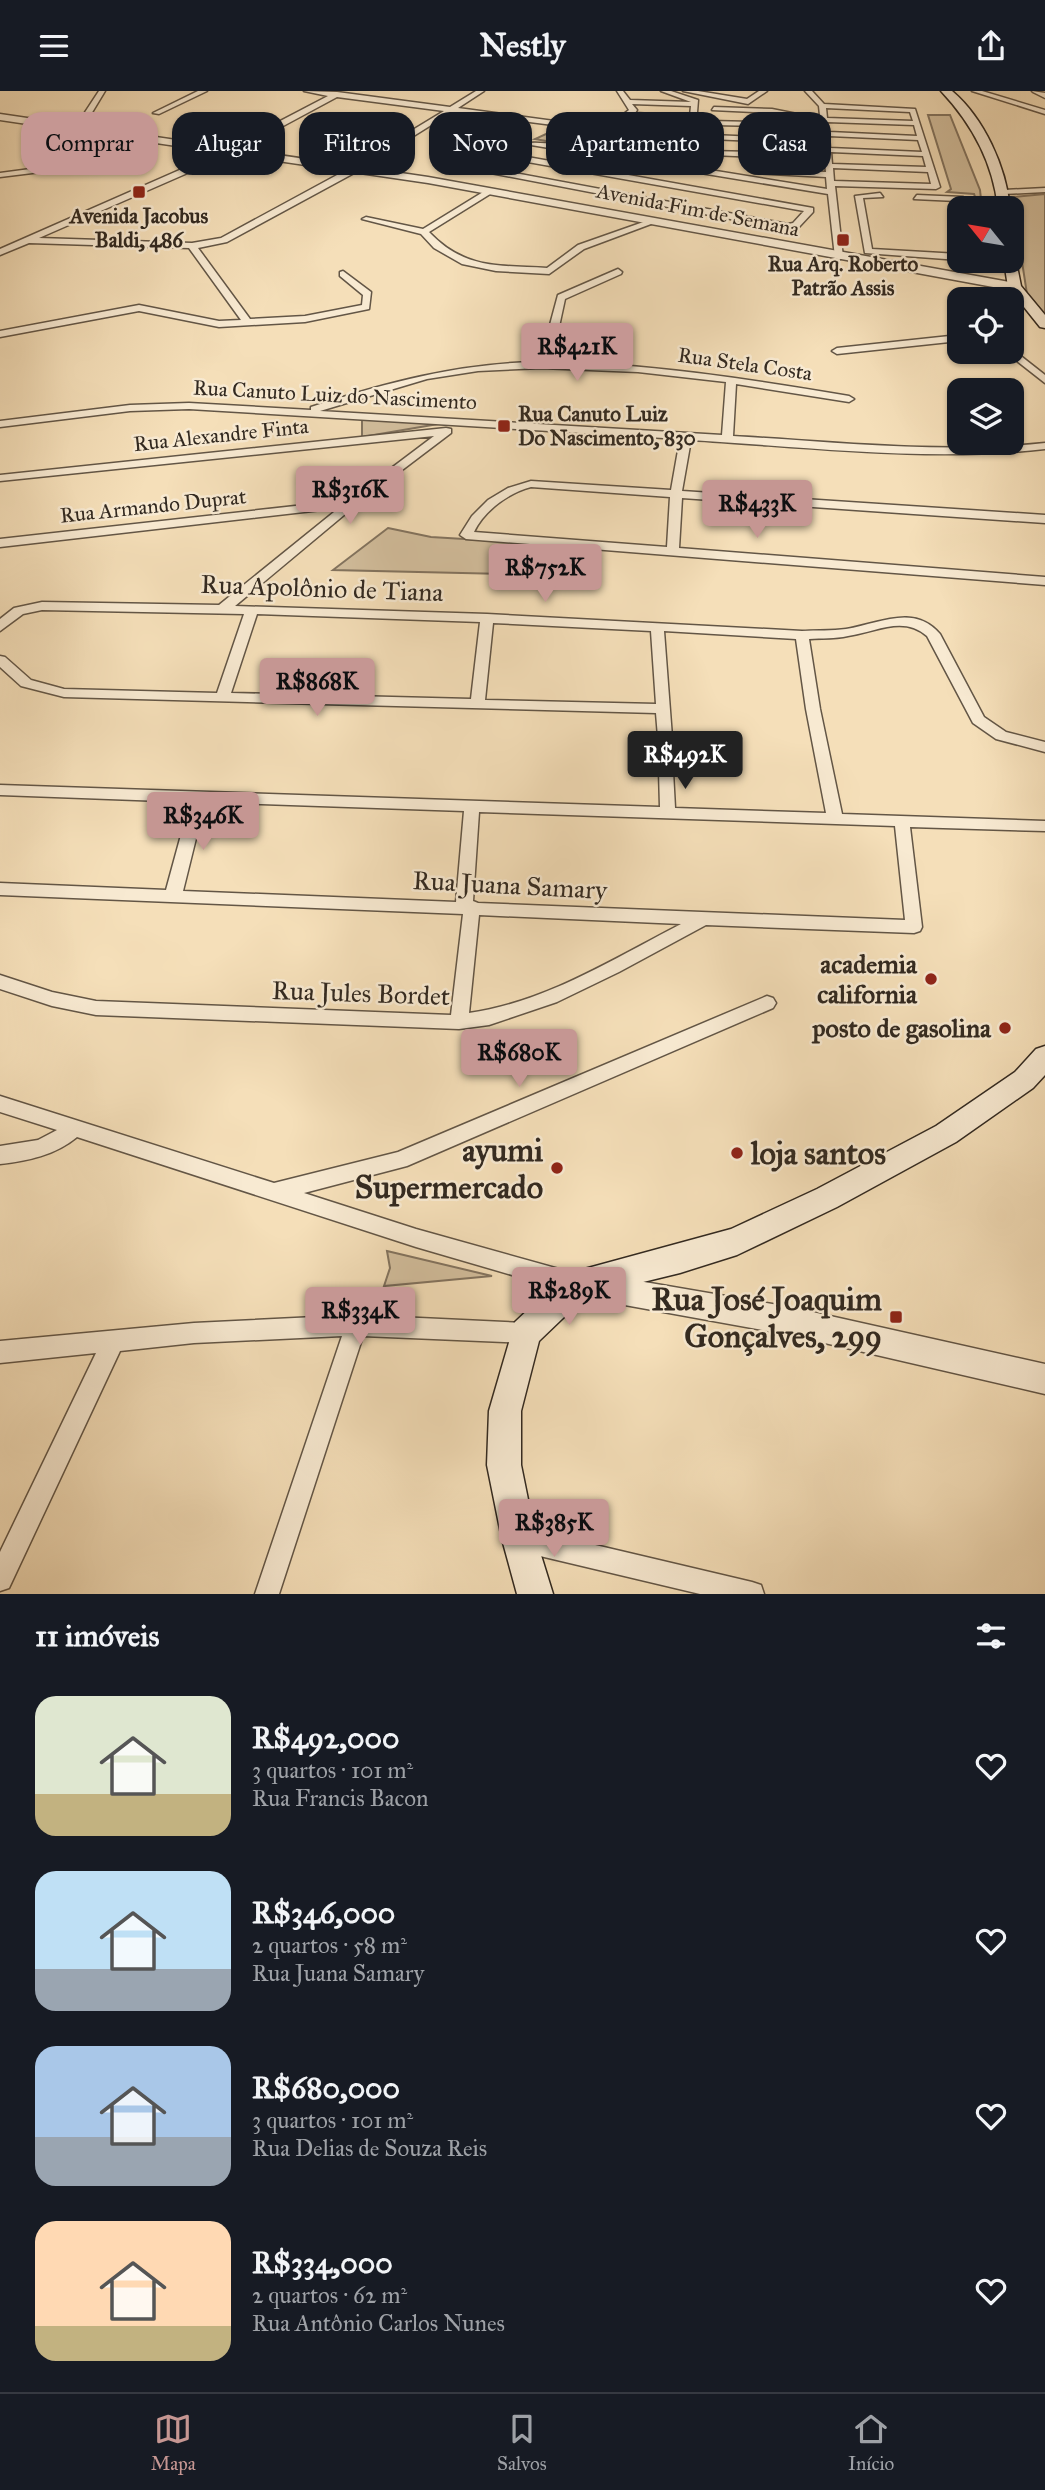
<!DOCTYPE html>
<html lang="pt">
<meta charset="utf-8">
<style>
:root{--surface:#171b24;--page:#20242c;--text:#f1f3f6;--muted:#9ea1a6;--line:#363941;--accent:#c59692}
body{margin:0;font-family:"IM FELL Great Primer",serif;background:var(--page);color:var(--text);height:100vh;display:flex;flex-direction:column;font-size:26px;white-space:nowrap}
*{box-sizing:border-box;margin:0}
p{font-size:23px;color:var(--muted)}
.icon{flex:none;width:38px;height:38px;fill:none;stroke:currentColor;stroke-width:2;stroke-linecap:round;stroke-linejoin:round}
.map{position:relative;height:1503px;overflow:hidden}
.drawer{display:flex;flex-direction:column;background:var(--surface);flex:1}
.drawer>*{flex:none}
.top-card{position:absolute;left:21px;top:21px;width:1004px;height:63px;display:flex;gap:14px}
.needle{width:46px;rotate:300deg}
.fabs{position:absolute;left:947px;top:105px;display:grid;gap:14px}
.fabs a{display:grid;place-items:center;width:77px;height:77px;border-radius:14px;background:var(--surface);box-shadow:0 2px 5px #0004;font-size:35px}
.price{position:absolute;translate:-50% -60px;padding:0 16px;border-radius:7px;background:var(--accent);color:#111;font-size:23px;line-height:46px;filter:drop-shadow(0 2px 4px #0008)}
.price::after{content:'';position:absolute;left:50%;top:42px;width:21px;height:16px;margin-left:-10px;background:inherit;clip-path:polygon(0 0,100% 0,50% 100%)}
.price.selected{background:#222;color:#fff}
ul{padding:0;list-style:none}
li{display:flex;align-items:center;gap:21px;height:175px;padding:0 35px}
li span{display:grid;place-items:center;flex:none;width:196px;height:140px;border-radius:21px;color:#555}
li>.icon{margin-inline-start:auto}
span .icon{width:84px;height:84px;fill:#fffc;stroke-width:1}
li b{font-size:30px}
h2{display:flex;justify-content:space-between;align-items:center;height:84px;padding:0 35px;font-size:30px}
.tag{padding:0 24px;border-radius:21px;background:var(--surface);box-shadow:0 2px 5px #0004;font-size:24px;line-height:63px}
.tag.selected{background:var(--accent);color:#111}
header{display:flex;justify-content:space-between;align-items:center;height:91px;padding:0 35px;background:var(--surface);font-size:32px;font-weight:700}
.menu{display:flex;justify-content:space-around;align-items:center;height:98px;border-top:2px solid var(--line);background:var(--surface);font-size:19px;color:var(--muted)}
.menu a{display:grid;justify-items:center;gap:4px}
.menu .selected{color:var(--accent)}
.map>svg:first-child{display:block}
.green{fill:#d4c09f;stroke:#837460;stroke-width:2}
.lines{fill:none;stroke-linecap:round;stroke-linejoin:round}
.minor-casing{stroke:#635646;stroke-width:3}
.tertiary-casing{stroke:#635646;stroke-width:3}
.secondary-casing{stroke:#322920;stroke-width:3}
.minor{fill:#f8ead2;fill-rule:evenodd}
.tertiary{fill:#f8ead2;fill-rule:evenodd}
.secondary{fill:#f8ead2;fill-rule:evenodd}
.poi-dot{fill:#8f2418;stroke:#f8ead2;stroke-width:2.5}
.labels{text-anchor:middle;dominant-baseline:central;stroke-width:5;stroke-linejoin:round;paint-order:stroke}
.far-street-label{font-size:21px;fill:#322920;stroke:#f8ead2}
.far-poi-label{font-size:21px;font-weight:bold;fill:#322920;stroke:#f8ead2}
.street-label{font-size:26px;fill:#322920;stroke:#f8ead2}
.poi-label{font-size:26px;font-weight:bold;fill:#322920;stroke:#f8ead2;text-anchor:end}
.near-poi-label{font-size:32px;font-weight:bold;fill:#322920;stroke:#f8ead2;text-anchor:end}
</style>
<header><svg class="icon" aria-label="menu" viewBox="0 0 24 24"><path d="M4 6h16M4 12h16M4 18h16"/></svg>Nestly<svg class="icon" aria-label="share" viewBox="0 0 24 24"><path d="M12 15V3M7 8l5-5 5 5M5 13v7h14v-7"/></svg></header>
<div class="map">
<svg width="1045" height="1503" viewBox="0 0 1045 1503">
<rect width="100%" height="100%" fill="#f5dfb9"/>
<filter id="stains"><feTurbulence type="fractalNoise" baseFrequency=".00286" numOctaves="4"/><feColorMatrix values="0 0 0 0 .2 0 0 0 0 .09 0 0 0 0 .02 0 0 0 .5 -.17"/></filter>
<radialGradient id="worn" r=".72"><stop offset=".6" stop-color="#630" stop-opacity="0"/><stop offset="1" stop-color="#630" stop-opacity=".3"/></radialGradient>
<g class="green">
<polygon points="928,24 950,24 980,99 982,117 979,117 974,103 947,101 951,98"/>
<polygon points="559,37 592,41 574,55 535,48"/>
<polygon points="1045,103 1045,223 1027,203 1012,106"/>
<polygon points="362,326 444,332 362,346"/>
<polygon points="388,437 431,446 513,451 505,483 333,479"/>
<polygon points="387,1160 492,1185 384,1195 390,1177"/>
</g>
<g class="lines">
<g class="minor-casing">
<g id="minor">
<polygon points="99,0 105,0 82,38 78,70 73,77 0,86 0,82 68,73 70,70 74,38"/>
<polygon points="198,0 207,0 159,23 153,22"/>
<path d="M304,0L337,1L450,16L476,0H484L458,17L606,37L629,19L617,0H623L630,9L691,11L661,0H671L698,9L694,58L607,56L603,54L602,45L591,52L599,61L827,98L826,86L753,82L749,80L753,78L826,81L819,15L805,0H812L824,13L915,18L940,96L936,98L835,95L843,166L839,169L835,166L828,103L531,54L505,62L813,117V121L799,136L788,139L475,79L472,75C525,44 531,50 589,59L583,52L600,40L452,21L356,81L227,151L198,157L250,228L305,225L362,214L363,204L340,185V181L343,180L371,201L369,218L305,231L219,236L139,220L0,246V240L139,214L219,230L241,229L189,157L29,152L0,164V158L225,59L328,5ZM337,6L444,20L350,77L221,147L192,152L39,147L231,63ZM632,13L691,15L690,25L635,22L637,19ZM826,17L910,21L913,30L827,27ZM631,26L690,29L689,40L615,37ZM827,31L914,34L917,45L829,41ZM609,41L688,44L687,54L610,52ZM829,45L918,49L922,61L830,57ZM831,61L923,65L926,76L832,73ZM499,66L804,120L793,132L788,133L482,76ZM833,77L928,81L931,93L834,90Z"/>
<polygon points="683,0 698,0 747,8 759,0 767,0 748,13"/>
<polygon points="972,0 982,0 1045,19 1045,23"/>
<polygon points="1032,0 1045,2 1045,7 1033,1"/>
<polygon points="714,16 772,18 807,25 810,34 806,36 713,34 710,30 802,32 801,28 772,22 712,19"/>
<polygon points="712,44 807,48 811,50 813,63 802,68 712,64 709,60 805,62 804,52 709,48"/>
<polygon points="1045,97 1045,101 1004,103 1000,101 1004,99"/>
<path d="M488,98L495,100L429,141C465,179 500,174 547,177L578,154L652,128L659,130L584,158L549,183L496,180L462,173L434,157L421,143L362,128L366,126L423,138Z"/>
<polygon points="880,102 883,106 863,107 872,158 959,163 959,169 865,162 855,105"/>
<polygon points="917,104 963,106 967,117 959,117 957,110 914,108"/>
<path d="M618,178L622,181L621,183L565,208L557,245L544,271C647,272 748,288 849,305L854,308L849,311L736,293L733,345C837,351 941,363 1045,352V358C928,371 808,356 691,349L682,400L1045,424V432L682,407L679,457L1045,486V494L466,448L460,444L472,425L488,409L508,397L531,390L671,399L680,348L189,318L130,320L0,336V330L130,314L189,312L311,319V316C385,292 456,273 534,271L547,245L558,204ZM541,277L638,281L726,291L722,344L320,320L427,288L478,280ZM531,396L670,406L667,456L474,441C484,420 508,402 531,396Z"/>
<polygon points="961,202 968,208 959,208 956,205"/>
<polygon points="959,244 959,250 837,263 832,260 837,257"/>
<polygon points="1012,258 1045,284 1045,292 1008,263 1007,261 1012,261"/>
<path d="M446,337L451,338V342L356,414L235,515L487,523L802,540C817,539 832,540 846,538C878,533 914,512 940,543L984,626L1006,641L1045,651V661L996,648L973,632L927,545C903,524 876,541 848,545C835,548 822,547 809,548L820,618L842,723L1045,730V740L910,736L922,836L920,840L914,842L706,834L619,881L557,911L489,934L459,938L96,924L52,915L0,898V884L52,901L96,910L451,924L463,823L0,804V792L166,799L190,711L0,704V694L660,716L659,680L666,675L673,680L675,717L826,722L806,618L796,548L664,540L672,646L665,651L658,646L656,622L64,606L21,595L0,576V565L5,566L31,589L64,598L217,602L244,523L42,519L23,523L0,540V528L14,517L42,511L219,514L339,417L0,456V448L349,409L434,345L0,390V384ZM257,523L480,531L471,608L231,602ZM493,532L651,540L656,613L485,609ZM205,711L464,720L456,811L183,800ZM479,721L895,735L905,829L478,812L473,810ZM479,824L681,833C613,868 546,911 469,922Z"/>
<path d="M767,905L773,907L776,912L773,917L407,1075L304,1102L416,1138L577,1183L584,1186L588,1193L584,1200L577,1203L416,1156L77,1046C55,1064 28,1070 0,1073V1055L38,1049L57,1039L0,1021V1005L274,1092L398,1061Z"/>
<polygon points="356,1224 526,1232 534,1235 537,1242 534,1249 526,1252 363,1245 279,1503 255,1503 342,1245 194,1252 120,1260 9,1497 0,1500 0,1461 96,1262 0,1272 0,1250 194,1232"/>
<polygon points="519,1436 752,1491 761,1494 764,1503 700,1503 519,1460 510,1457 507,1448 510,1439"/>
</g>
</g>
<g class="tertiary-casing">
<g id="tertiary">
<polygon points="0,23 428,86 1015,192 1021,196 1015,200 428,92 0,29"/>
<polygon points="586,1181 790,1216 1045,1273 1045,1303 790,1244 586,1207 576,1203 572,1194 576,1185"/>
</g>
</g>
<g class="secondary-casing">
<g id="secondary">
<path d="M941,0H952C984,27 1006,76 1010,117H998C993,71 972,33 941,0Z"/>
<polygon points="1012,167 1016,170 1021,195 1045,224 1045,237 1040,236 1008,196 1004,170 1012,170"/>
<polygon points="1045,955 1045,984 1033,997 956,1051 837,1116 737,1164 680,1182 586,1205 539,1250 521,1320 521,1374 536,1448 553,1503 517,1503 502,1448 487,1374 489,1320 515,1231 566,1183 731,1138 817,1098 936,1035 1015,981 1036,958"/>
</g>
</g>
<use href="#minor" class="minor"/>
<use href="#tertiary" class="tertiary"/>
<use href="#secondary" class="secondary"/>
</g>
<g class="poi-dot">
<rect x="132" y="94" width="14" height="14" rx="3.5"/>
<rect x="836" y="142" width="14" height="14" rx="3.5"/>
<rect x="497" y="328" width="14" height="14" rx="3.5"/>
<circle cx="931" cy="888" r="7"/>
<circle cx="1005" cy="937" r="7"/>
<circle cx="737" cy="1062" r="7"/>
<circle cx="557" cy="1077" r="7"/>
<rect x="889" y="1219" width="14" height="14" rx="3.5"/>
</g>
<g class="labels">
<g class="far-street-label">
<text transform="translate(698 119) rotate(11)">Avenida Fim de Semana</text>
<text transform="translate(745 273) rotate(8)">Rua Stela Costa</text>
<text transform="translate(335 304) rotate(3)">Rua Canuto Luiz do Nascimento</text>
<text transform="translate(221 344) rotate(-6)">Rua Alexandre Finta</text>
<text transform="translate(153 415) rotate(-6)">Rua Armando Duprat</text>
</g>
<g class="far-poi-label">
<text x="139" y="125">Avenida Jacobus<tspan x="139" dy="24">Baldi, 486</tspan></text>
<text x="843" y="173">Rua Arq. Roberto<tspan x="843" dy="24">Patrão Assis</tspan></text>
<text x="518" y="323" text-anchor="start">Rua Canuto Luiz<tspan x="518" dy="24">Do Nascimento, 830</tspan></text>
</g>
<g class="street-label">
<text transform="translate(322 497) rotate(2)">Rua Apolônio de Tiana</text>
<text transform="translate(510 794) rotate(3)">Rua Juana Samary</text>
<text transform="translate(361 902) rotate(2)">Rua Jules Bordet</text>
</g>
<g class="poi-label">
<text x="917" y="873">academia<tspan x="917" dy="30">california</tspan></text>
<text x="991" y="937">posto de gasolina</text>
</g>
<g class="near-poi-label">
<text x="543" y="1059">ayumi<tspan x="543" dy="37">Supermercado</tspan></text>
<text x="751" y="1062" text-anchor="start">loja santos</text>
<text x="882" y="1208">Rua José Joaquim<tspan x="882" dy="37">Gonçalves, 299</tspan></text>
</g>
</g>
<rect width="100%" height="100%" filter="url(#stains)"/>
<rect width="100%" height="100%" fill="url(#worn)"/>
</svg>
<div class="fabs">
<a><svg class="needle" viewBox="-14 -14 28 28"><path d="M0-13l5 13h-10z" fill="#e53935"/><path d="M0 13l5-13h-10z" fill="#9ea1a6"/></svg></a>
<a><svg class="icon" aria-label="locate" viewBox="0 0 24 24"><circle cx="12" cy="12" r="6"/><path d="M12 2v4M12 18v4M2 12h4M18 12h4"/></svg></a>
<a><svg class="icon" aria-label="layers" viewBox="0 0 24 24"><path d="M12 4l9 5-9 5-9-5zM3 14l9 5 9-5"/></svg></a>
</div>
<b class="price" style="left:577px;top:292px">R$421K</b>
<b class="price" style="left:350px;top:435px">R$316K</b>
<b class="price" style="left:757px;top:449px">R$433K</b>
<b class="price" style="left:545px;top:513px">R$752K</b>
<b class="price" style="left:317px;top:627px">R$868K</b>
<b class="price selected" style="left:685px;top:700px">R$492K</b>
<b class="price" style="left:203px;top:761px">R$346K</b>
<b class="price" style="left:519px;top:998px">R$680K</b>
<b class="price" style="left:569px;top:1236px">R$289K</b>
<b class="price" style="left:360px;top:1256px">R$334K</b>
<b class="price" style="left:554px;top:1468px">R$385K</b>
<div class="top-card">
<a class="tag selected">Comprar</a>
<a class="tag">Alugar</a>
<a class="tag">Filtros</a>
<a class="tag">Novo</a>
<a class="tag">Apartamento</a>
<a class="tag">Casa</a>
</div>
</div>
<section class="drawer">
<h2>11 imóveis<svg class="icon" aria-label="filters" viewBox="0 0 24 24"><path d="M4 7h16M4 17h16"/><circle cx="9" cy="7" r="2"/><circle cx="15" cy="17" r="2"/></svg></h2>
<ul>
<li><span style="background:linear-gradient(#dfe7d0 70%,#c2b280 0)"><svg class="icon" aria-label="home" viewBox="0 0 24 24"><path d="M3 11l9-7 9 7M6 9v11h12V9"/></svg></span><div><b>R$492,000</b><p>3 quartos · 101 m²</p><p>Rua Francis Bacon</p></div><svg class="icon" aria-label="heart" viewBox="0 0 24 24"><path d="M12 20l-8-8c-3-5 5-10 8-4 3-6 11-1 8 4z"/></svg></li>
<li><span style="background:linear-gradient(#bfe0f5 70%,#9aa5b1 0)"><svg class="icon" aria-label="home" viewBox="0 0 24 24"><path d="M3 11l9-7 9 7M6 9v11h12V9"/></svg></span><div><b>R$346,000</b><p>2 quartos · 58 m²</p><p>Rua Juana Samary</p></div><svg class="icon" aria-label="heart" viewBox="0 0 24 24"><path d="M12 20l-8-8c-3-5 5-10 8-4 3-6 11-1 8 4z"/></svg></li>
<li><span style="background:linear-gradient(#a9c7e8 65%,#9aa5b1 0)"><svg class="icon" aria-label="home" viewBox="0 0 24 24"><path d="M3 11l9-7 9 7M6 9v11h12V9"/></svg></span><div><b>R$680,000</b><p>3 quartos · 101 m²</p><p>Rua Delias de Souza Reis</p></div><svg class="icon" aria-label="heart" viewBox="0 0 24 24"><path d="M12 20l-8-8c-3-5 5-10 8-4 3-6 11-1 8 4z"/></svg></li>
<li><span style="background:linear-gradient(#ffd9b3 75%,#c2b280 0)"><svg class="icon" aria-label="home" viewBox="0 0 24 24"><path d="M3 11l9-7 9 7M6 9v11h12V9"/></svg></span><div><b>R$334,000</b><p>2 quartos · 62 m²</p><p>Rua Antônio Carlos Nunes</p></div><svg class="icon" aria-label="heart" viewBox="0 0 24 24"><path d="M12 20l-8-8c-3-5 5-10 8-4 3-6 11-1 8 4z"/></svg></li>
</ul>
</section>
<nav class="menu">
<a class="selected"><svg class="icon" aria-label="map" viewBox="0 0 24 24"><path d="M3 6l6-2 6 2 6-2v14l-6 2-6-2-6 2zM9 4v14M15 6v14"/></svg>Mapa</a>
<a><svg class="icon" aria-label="saved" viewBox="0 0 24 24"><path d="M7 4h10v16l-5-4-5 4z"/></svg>Salvos</a>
<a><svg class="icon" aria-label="home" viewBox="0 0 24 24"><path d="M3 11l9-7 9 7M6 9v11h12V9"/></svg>Início</a>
</nav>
